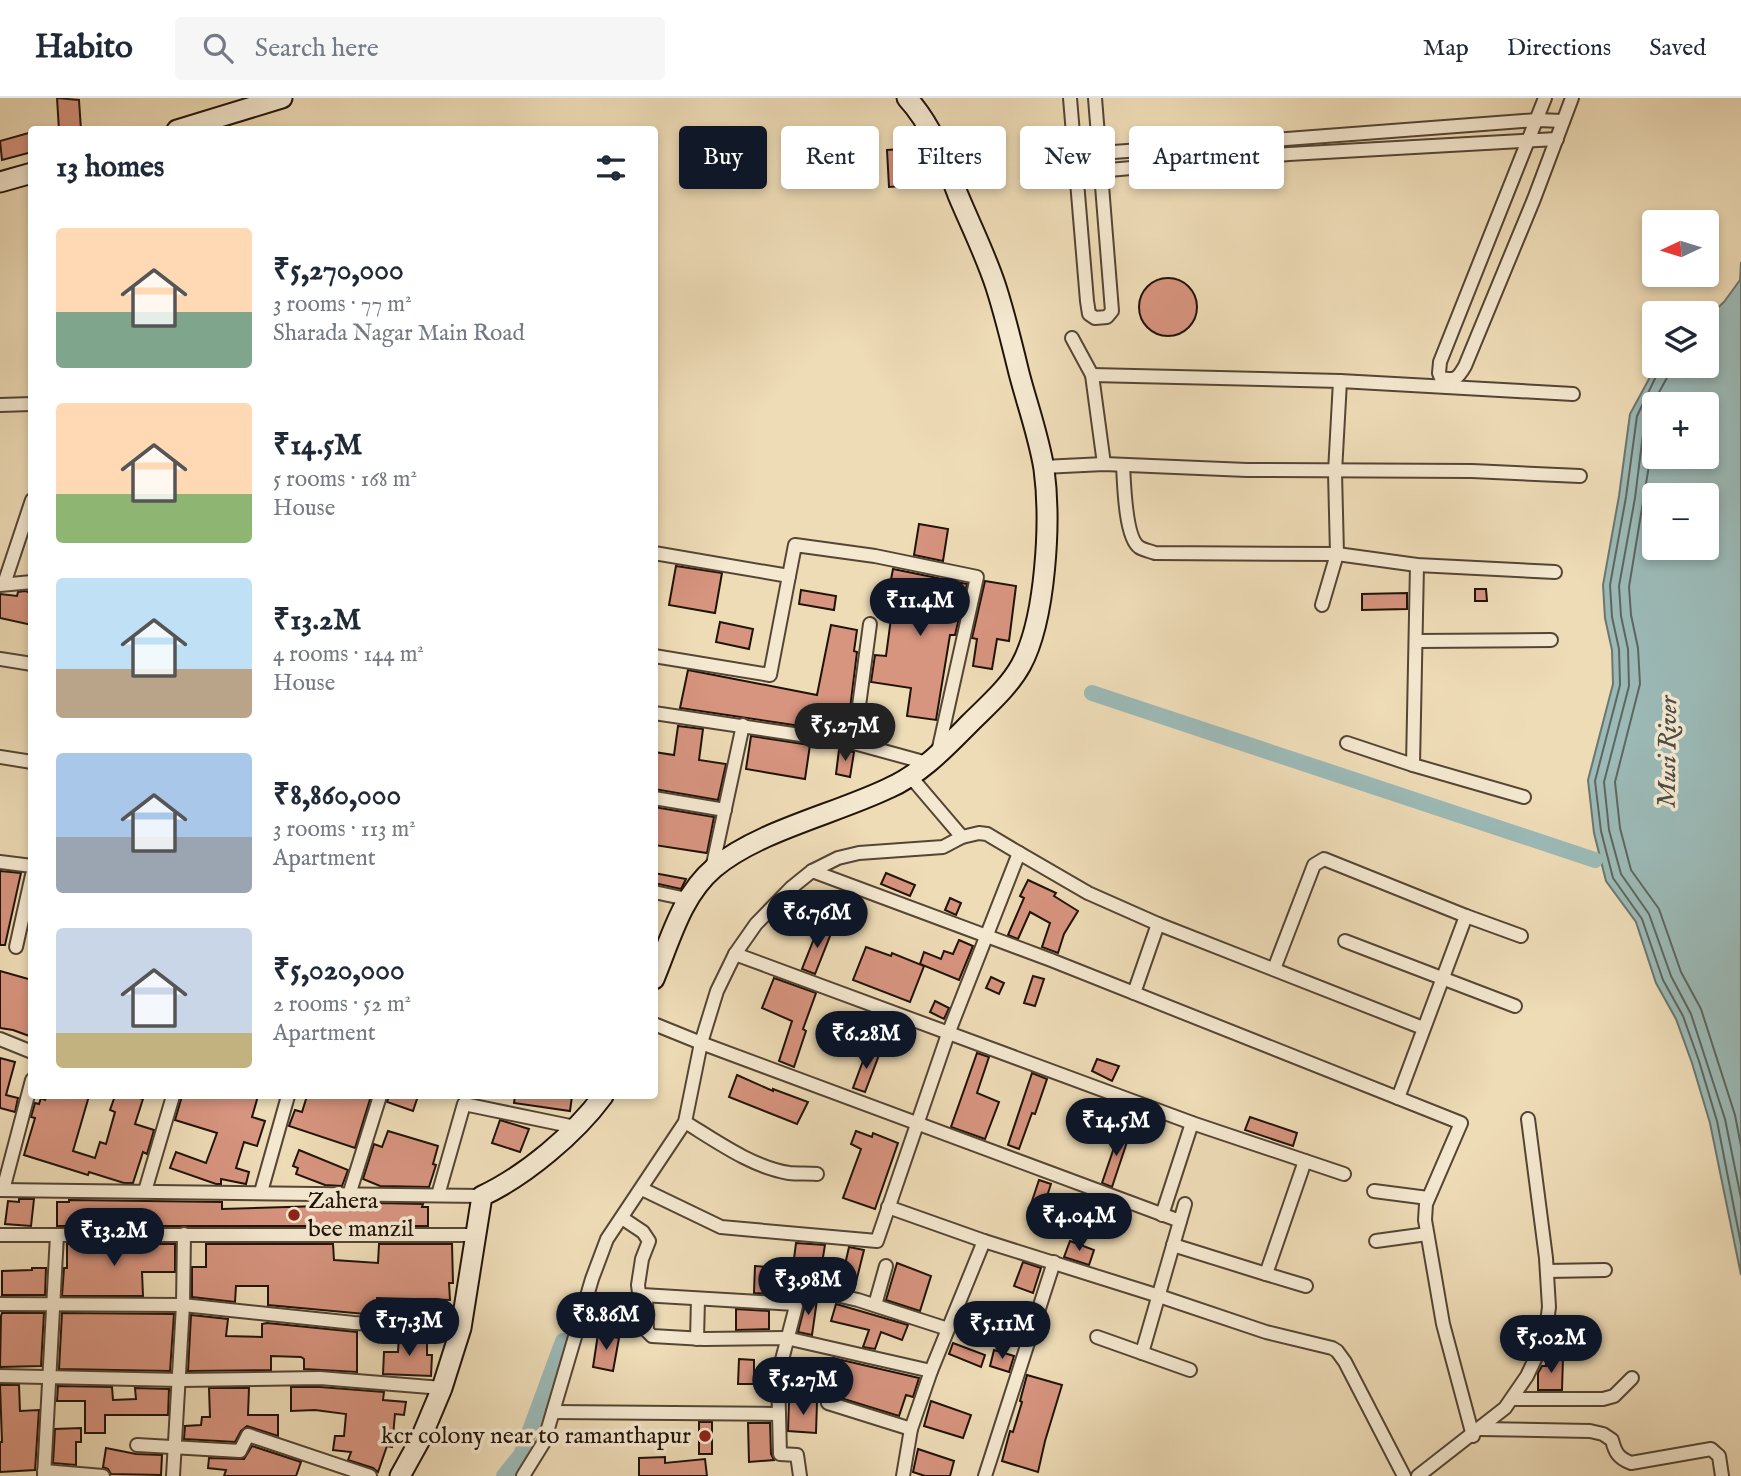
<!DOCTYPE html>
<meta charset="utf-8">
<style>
:root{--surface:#fff;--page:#f6f6f7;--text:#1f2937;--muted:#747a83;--line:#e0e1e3;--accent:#111827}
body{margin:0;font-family:"IM FELL English",serif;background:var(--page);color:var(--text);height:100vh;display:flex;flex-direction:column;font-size:26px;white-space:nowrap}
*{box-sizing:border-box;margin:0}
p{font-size:23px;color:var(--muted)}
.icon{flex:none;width:38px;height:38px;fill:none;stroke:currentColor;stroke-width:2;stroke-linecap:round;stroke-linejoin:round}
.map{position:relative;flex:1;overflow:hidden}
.sheet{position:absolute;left:28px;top:28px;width:630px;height:973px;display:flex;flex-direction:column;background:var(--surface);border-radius:7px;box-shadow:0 4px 10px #0003}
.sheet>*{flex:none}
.hud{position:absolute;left:679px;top:28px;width:665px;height:63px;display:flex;gap:14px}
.needle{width:46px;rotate:266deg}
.controls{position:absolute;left:1642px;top:112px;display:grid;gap:14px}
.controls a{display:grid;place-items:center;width:77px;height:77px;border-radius:7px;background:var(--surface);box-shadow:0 4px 10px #0003;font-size:35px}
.price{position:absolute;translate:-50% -60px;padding:0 16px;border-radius:24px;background:var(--accent);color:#fff;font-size:23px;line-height:46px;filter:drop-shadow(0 2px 4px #0008)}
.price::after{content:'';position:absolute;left:50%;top:42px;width:21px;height:16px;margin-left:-10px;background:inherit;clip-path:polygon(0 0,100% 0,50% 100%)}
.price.on{background:#222;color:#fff}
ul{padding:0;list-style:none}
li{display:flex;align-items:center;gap:21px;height:175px;padding:0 28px}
li span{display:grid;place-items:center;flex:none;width:196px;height:140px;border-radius:7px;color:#555}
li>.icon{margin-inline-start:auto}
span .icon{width:84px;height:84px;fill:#fffc;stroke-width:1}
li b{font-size:30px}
h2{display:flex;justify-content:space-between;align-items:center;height:84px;padding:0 28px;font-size:30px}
.pill{padding:0 24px;border-radius:7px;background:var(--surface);box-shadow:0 4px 10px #0003;font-size:24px;line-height:63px}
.pill.on{background:var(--accent);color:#fff}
header{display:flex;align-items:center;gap:42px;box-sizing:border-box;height:98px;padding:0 35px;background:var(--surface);border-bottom:2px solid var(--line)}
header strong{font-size:33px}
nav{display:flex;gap:38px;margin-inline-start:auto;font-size:24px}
.search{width:490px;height:63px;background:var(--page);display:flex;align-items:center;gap:18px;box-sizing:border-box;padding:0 24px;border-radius:7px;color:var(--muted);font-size:26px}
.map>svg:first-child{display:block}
.water{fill:#9cbab7;stroke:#6a7771;stroke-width:2;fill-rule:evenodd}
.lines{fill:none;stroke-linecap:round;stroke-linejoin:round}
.shore{stroke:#5e6660;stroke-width:2}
.canal{stroke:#9cbab7;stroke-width:16}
.building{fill:#d7947f;stroke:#201309;stroke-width:2}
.street-casing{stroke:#544534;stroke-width:16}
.secondary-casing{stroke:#201309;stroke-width:23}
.street{stroke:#f4e8d0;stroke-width:12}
.secondary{stroke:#f4e8d0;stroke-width:19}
.poi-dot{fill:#8f2418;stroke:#f4e8d0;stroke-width:2.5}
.labels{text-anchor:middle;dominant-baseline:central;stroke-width:7;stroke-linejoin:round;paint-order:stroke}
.poi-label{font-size:24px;fill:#201309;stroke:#f4e8d0;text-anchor:start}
.water-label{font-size:26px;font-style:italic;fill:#4b4d46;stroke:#f4e8d0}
</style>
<header>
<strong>Habito</strong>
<div class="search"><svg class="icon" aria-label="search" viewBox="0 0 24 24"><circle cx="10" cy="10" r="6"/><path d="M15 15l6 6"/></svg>Search here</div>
<nav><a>Map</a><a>Directions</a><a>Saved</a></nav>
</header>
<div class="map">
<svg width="1741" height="1378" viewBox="0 0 1741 1378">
<rect width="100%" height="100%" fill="#eedcb7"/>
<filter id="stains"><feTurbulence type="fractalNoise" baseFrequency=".00286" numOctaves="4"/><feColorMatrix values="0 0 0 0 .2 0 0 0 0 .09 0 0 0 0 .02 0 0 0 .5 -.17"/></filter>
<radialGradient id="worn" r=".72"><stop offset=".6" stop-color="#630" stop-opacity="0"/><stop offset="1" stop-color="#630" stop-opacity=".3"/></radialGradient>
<path class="water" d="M1741,164V1177L1710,1025L1692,965L1676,921L1656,885L1636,824L1606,783L1594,735L1588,682L1613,586L1612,552L1605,520L1603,487L1619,398L1630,316L1656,268H1706V220L1724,204L1740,182ZM1654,306H1706V359H1654ZM1654,397H1706V450H1654Z"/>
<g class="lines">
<g class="shore">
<polyline points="1661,268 1637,318 1626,399 1610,487 1612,519 1619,551 1620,587 1595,683 1601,733 1613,780 1642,821 1663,882 1683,918 1699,963 1717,1023 1741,1146"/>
<polyline points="1670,268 1669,276 1645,320 1635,400 1619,488 1621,518 1628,551 1629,588 1604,684 1609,732 1621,776 1649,816 1671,878 1691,916 1725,1021 1741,1100"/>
<polyline points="1654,337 1629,489 1631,517 1638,550 1640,586 1615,684 1620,730 1631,772 1659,811 1681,874 1701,911 1735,1017 1741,1048"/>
</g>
<g class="canal">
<polyline points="1092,595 1595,762"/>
<polyline points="504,1378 521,1357 563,1243"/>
</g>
</g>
<g class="building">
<polygon points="57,0 79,2 81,32 59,32"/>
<polygon points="32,34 32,54 2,62 0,43"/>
<polygon points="918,50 920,87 889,89 887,52"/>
<circle cx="1168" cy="209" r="29"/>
<polygon points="919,426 948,431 943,463 914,457"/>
<polygon points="676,468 722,475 715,515 669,507"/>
<polygon points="893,471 967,486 955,537 950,537 936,622 907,618 911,590 871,584 875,557 886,558 894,498 888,497"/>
<polygon points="985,483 1016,488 1009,543 997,541 992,571 973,568 977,541 972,540"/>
<polygon points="1475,491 1486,491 1487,503 1475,503"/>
<polygon points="801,492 836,498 834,512 799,506"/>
<polygon points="25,493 32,495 32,527 0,520 0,496 17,498 18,494"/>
<polygon points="1407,495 1407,511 1362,512 1362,496"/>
<polygon points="720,524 753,531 749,551 716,544"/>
<polygon points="831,527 857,532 854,553 857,554 847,635 680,610 688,572 817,597"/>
<polygon points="678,628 703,631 699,662 726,666 718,702 654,691 654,654 674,657"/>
<polygon points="751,638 810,647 805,681 746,671"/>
<polygon points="839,652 854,654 850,679 836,676"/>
<polygon points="654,709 714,719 707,755 654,747"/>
<polygon points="0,773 21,775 5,847 0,847"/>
<polygon points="654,775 686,781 681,791 654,785"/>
<polygon points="886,775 915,787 910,798 881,786"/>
<polygon points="1028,782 1056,795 1054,798 1078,813 1064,836 1058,855 1042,849 1050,825 1030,814 1018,841 1008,837 1024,800 1020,798"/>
<polygon points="950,800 961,805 956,817 945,812"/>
<polygon points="819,828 832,833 815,876 802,871"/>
<polygon points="959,842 973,848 959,882 920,866 924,854 941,861 944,853 953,856"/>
<polygon points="866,849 891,858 892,855 924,868 910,904 853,882"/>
<polygon points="0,873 32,882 32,939 13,932 0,930"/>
<polygon points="1033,878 1044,881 1035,908 1024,905"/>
<polygon points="991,879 1004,885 999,896 986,890"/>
<polygon points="774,880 816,895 803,931 806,933 794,969 779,963 792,923 762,910"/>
<polygon points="935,903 949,910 944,921 930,914"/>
<polygon points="867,952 879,957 865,994 853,990"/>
<polygon points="977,955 989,959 977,995 999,1004 985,1041 951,1029"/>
<polygon points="0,960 15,964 6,997 18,1000 15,1014 0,1010"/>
<polygon points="1097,961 1119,968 1112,983 1092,973"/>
<polygon points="1032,975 1047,981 1035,1016 1032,1015 1019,1051 1008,1047"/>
<polygon points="737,977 773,993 773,991 808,1004 797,1026 729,999"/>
<polygon points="47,998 89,998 73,1053 95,1060 100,1044 106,1046 115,1014 110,1012 115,998 132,998 143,1001 135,1026 154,1032 147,1056 143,1054 133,1085 124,1085 89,1074 88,1077 24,1057 35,1020 31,1019 35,1005 39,1006 41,1000 45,1002"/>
<polygon points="182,998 258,998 252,1019 265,1023 257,1048 244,1044 236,1070 249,1074 246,1086 221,1081 221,1086 216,1086 170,1070 176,1054 206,1065 217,1035 175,1022"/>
<polygon points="307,998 371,998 355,1050 289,1028 295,1012 302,1014"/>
<polygon points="389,998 418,998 413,1013 387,1004"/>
<polygon points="515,998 572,998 570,1013 514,1005"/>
<polygon points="1250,1019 1297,1035 1293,1048 1245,1032"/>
<polygon points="500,1022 529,1031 520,1054 492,1045"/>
<polygon points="1120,1032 1130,1035 1112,1089 1102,1085"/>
<polygon points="388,1033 438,1048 433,1066 436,1067 429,1089 380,1088 363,1081 374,1046 382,1049"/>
<polygon points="856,1033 872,1039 873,1035 898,1045 875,1111 843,1100 861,1051 851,1046"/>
<polygon points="299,1052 348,1072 342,1088 325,1087 296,1076 298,1070 293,1068"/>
<polygon points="1039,1082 1051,1086 1041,1116 1029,1112"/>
<polygon points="19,1101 34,1101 31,1128 5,1126 8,1103 19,1104"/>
<polygon points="69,1102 222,1104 222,1111 321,1108 322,1106 343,1106 343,1108 380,1108 380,1105 423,1106 422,1109 428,1109 428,1128 57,1128 57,1104 69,1104"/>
<polygon points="1070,1143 1094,1152 1089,1167 1064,1159"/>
<polygon points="796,1145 825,1147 822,1165 794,1161"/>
<polygon points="67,1146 175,1146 175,1174 142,1174 143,1198 62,1198 64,1170 67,1170"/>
<polygon points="206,1146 333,1146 334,1162 378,1165 379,1146 452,1146 453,1185 449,1185 450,1202 377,1200 376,1217 268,1207 268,1188 236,1188 235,1204 192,1199 192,1169 206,1169"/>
<polygon points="849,1149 864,1152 854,1192 840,1189"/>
<polygon points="1023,1164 1041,1170 1033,1195 1014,1188"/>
<polygon points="897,1165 931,1178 920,1213 886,1202"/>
<polygon points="755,1168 793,1171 790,1197 754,1195"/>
<polygon points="32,1170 46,1170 45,1197 2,1197 2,1173 32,1172"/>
<polygon points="807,1199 817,1202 812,1237 798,1234"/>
<polygon points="836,1206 908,1227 902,1242 881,1234 875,1251 863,1249 869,1232 831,1223"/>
<polygon points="736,1211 769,1213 769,1231 736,1232"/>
<polygon points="2,1215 44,1215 41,1268 0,1269 1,1218"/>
<polygon points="62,1215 174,1216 170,1273 59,1271"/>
<polygon points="191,1217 228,1221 226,1238 262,1239 262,1226 267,1225 357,1234 357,1274 304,1271 304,1261 301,1259 271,1258 271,1272 188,1273"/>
<polygon points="598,1236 619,1240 613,1273 593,1269"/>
<polygon points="399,1237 427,1239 427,1257 432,1257 431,1278 383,1276 384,1254 398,1254"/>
<polygon points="953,1245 985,1257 981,1269 949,1256"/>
<polygon points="994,1252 1014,1258 1009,1274 990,1268"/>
<polygon points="1546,1259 1563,1259 1562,1292 1538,1292 1538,1275 1542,1268 1546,1268"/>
<polygon points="833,1260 919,1280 913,1299 906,1297 899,1318 831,1297 820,1295"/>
<polygon points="739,1261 754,1262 754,1286 738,1286"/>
<polygon points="1027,1277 1062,1287 1045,1343 1038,1374 1002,1363 1010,1333 1013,1334 1022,1304 1020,1303"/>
<polygon points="0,1287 19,1287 20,1313 39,1312 35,1372 0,1374 0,1344 2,1344"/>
<polygon points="58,1288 112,1289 113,1302 136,1301 135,1290 169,1291 168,1317 105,1317 105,1335 85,1335 85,1303 57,1303"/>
<polygon points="291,1289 320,1289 384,1294 383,1302 406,1304 404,1317 395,1316 392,1349 387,1348 378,1374 373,1370 348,1362 351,1354 333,1352 335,1338 344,1338 346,1316 315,1312 291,1313"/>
<polygon points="209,1290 249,1290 248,1317 278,1317 278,1338 247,1328 241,1333 235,1344 184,1341 185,1328 201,1327 202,1319 210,1319"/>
<polygon points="789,1303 817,1304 816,1335 788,1333"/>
<polygon points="931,1303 971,1317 963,1340 924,1328"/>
<rect x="699" y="1324" width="13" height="32"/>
<polygon points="748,1325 770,1325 771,1356 774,1362 749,1364"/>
<polygon points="81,1330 81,1344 76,1344 76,1367 53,1365 55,1331"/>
<polygon points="252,1348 301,1364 296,1378 224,1378 226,1372 208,1370 209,1360 244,1361"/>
<polygon points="106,1350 136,1356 162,1357 161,1377 111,1376 108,1371 103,1369"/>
<polygon points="918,1351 954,1363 950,1378 925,1378 913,1374"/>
<polygon points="665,1359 665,1365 705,1361 707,1378 639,1378 639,1360"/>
</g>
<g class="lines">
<g class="street-casing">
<g id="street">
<polyline points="1070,0 1087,203 1089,216 1095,220 1107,219 1112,213 1095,0"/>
<path d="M1545,0L1440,264L1439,275L1441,280C1456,283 1458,280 1465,268L1534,101L1572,0"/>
<polyline points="1074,57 1537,22 1563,23"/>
<polyline points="1075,75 1289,56 1557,41"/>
<polyline points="1072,240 1092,277 1104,366"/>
<polyline points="1092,277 1340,283 1573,296"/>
<polyline points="1340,283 1335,374 1337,456 1417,467 1555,474"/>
<polyline points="0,307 32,306"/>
<path d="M1123,367C1124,384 1125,439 1139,449C1143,452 1150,453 1155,455L1337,456L1322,507"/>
<polyline points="1043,369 1104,366 1247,372 1472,373 1580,378"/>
<polyline points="654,455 789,478 770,577 654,558"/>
<polyline points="1417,467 1413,667 1524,699"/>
<polyline points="789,478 795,447 875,458 977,479 938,654"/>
<polyline points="4,486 32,402"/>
<polyline points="0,487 32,484"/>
<polyline points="1417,543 1551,542"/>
<polyline points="0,561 32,566"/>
<polyline points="654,615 854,645 927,665"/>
<polyline points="854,645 870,526"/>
<polyline points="1347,645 1413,667"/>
<polyline points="0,659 32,664"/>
<polyline points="910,678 962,739"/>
<polyline points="654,700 725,712"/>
<polyline points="0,764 32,768"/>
<polyline points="712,771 743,627"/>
<polyline points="812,773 1051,862 1461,1025 1426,1106 1425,1122 1443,1226 1473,1338"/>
<polyline points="654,794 687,801"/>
<polyline points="1466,818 1521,838"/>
<polyline points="1345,843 1515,908"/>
<polyline points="16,849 32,777"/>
<polyline points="735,856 1192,1025 1344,1076"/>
<polyline points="1274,871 1314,767 1324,761 1466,818 1398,1000"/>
<polyline points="1134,895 1158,826"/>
<polyline points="654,926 701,945 1180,1123"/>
<polyline points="0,941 32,954"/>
<path d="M685,1024C716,1043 752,1069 789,1075C798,1076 808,1075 817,1076"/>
<polyline points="1305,1063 1266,1176 1306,1188"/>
<polyline points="642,1091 721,1129 877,1143 948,936 1019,755 1088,795 1158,826 1423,930"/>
<polyline points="0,1092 482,1098"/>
<polyline points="3,1092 32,982"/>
<polyline points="145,1093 173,998"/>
<polyline points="1374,1093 1428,1100"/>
<polyline points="261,1094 288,998"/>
<polyline points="349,1097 380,998"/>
<polyline points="438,1097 464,1006 575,1029"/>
<polyline points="888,1109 984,1143 1159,1198 1266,1234 1332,1250 1337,1253 1345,1264 1404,1378"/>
<polyline points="1162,1117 1192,1025"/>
<polyline points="622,1120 643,1134 649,1143 642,1161 638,1187 639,1195 642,1197 795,1206"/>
<polyline points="0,1137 475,1137"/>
<polyline points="1376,1143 1427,1136"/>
<polyline points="1173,1147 1266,1176"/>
<polyline points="1547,1173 1605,1172"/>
<polyline points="646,1199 647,1233 652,1238 704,1241 786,1240 931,1273"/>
<polyline points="0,1206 183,1207 354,1225 461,1230"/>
<polyline points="875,1207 886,1168"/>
<polyline points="1097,1239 1190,1272"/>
<polyline points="697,1241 698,1201"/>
<polyline points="1142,1255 1185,1106"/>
<polyline points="0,1278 180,1282 320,1280 442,1290"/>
<polyline points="1512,1301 1603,1301 1614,1298 1632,1280"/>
<polyline points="828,1305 911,1331"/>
<polyline points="553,1314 779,1316"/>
<path d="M1480,1331L1590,1333L1603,1336L1612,1342C1615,1354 1618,1360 1631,1365L1711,1351L1719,1358L1722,1378"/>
<polyline points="137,1347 240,1353 248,1337 370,1378"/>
<polyline points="44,1373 103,1378"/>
<polyline points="44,1378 57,1137"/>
<polyline points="173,1378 183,1207 184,1136"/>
<polyline points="523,1378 544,1344 592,1181 607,1141 685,1024 701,945 717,893 735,856 756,826 791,790 812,773 838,760 859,755 943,749 962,739 979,735 987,736 1019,755"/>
<polyline points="800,1378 797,1357 780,1356 778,1277 801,1189 858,1202 948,1231"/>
<polyline points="903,1378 911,1331 931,1273 984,1143"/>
<polyline points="985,1378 1054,1164"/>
<polyline points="1418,1378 1505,1310 1527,1278 1545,1240 1549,1209 1546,1160 1528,1021"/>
</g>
</g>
<g class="secondary-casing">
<g id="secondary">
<polyline points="177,32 282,0"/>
<polyline points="0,84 32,75"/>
<path d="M654,881C670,843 681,798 714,770C758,733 835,716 889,690C921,676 946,649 970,625C988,607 1009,589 1021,567C1046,521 1051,423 1044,371C1039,339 1027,306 1019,275C1012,246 1005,217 996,189C986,158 971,128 958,97C945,63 932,27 907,0"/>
<path d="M400,1378L421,1340L442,1290L461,1230L482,1098C525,1078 575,1036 603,998"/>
</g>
</g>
<use href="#street" class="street"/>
<use href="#secondary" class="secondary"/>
</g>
<g class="poi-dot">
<circle cx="294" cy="1117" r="7"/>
<circle cx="705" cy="1338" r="7"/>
</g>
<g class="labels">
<g class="poi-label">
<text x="308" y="1103">Zahera<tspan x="308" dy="28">bee manzil</tspan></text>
<text x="691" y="1338" text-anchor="end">kcr colony near to ramanthapur</text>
</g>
<g class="water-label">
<text transform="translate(1668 654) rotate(-89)">Musi River</text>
</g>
</g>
<rect width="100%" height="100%" filter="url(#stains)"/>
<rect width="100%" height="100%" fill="url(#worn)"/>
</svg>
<div class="controls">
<a><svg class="needle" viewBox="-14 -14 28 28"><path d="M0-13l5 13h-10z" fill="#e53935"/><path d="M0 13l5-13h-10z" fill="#747a83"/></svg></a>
<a><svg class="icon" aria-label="layers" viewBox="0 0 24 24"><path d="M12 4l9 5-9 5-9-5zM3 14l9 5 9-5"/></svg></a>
<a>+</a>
<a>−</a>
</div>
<b class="price" style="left:920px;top:540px">₹11.4M</b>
<b class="price on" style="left:845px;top:665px">₹5.27M</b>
<b class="price" style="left:817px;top:852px">₹6.76M</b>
<b class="price" style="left:866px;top:973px">₹6.28M</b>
<b class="price" style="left:1116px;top:1060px">₹14.5M</b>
<b class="price" style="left:1079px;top:1155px">₹4.04M</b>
<b class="price" style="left:114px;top:1170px">₹13.2M</b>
<b class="price" style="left:808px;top:1219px">₹3.98M</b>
<b class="price" style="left:606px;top:1254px">₹8.86M</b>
<b class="price" style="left:409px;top:1260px">₹17.3M</b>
<b class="price" style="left:1002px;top:1263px">₹5.11M</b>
<b class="price" style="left:1551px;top:1277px">₹5.02M</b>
<b class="price" style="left:803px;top:1319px">₹5.27M</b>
<div class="hud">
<a class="pill on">Buy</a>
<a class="pill">Rent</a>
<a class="pill">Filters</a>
<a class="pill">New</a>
<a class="pill">Apartment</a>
</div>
<section class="sheet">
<h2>13 homes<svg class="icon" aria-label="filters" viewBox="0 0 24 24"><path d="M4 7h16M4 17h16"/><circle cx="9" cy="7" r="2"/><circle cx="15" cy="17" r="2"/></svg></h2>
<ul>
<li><span style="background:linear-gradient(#ffd9b3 60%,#7fa58c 0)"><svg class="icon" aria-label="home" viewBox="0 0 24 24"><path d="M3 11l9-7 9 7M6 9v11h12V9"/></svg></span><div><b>₹5,270,000</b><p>3 rooms · 77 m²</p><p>Sharada Nagar Main Road</p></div></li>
<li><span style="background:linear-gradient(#ffd9b3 65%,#8fb573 0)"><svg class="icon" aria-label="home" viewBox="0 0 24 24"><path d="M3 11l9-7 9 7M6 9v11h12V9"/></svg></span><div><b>₹14.5M</b><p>5 rooms · 168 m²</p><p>House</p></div></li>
<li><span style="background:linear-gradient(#bfe0f5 65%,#b9a48a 0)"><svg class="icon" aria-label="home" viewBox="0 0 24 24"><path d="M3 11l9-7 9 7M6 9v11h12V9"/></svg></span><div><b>₹13.2M</b><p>4 rooms · 144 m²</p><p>House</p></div></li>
<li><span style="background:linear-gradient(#a9c7e8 60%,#9aa5b1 0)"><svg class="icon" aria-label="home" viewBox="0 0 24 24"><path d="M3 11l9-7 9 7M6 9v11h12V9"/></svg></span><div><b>₹8,860,000</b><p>3 rooms · 113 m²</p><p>Apartment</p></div></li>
<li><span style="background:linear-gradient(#c9d6e8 75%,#c2b280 0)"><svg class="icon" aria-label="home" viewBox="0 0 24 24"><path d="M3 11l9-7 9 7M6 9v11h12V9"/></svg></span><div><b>₹5,020,000</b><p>2 rooms · 52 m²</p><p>Apartment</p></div></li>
</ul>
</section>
</div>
